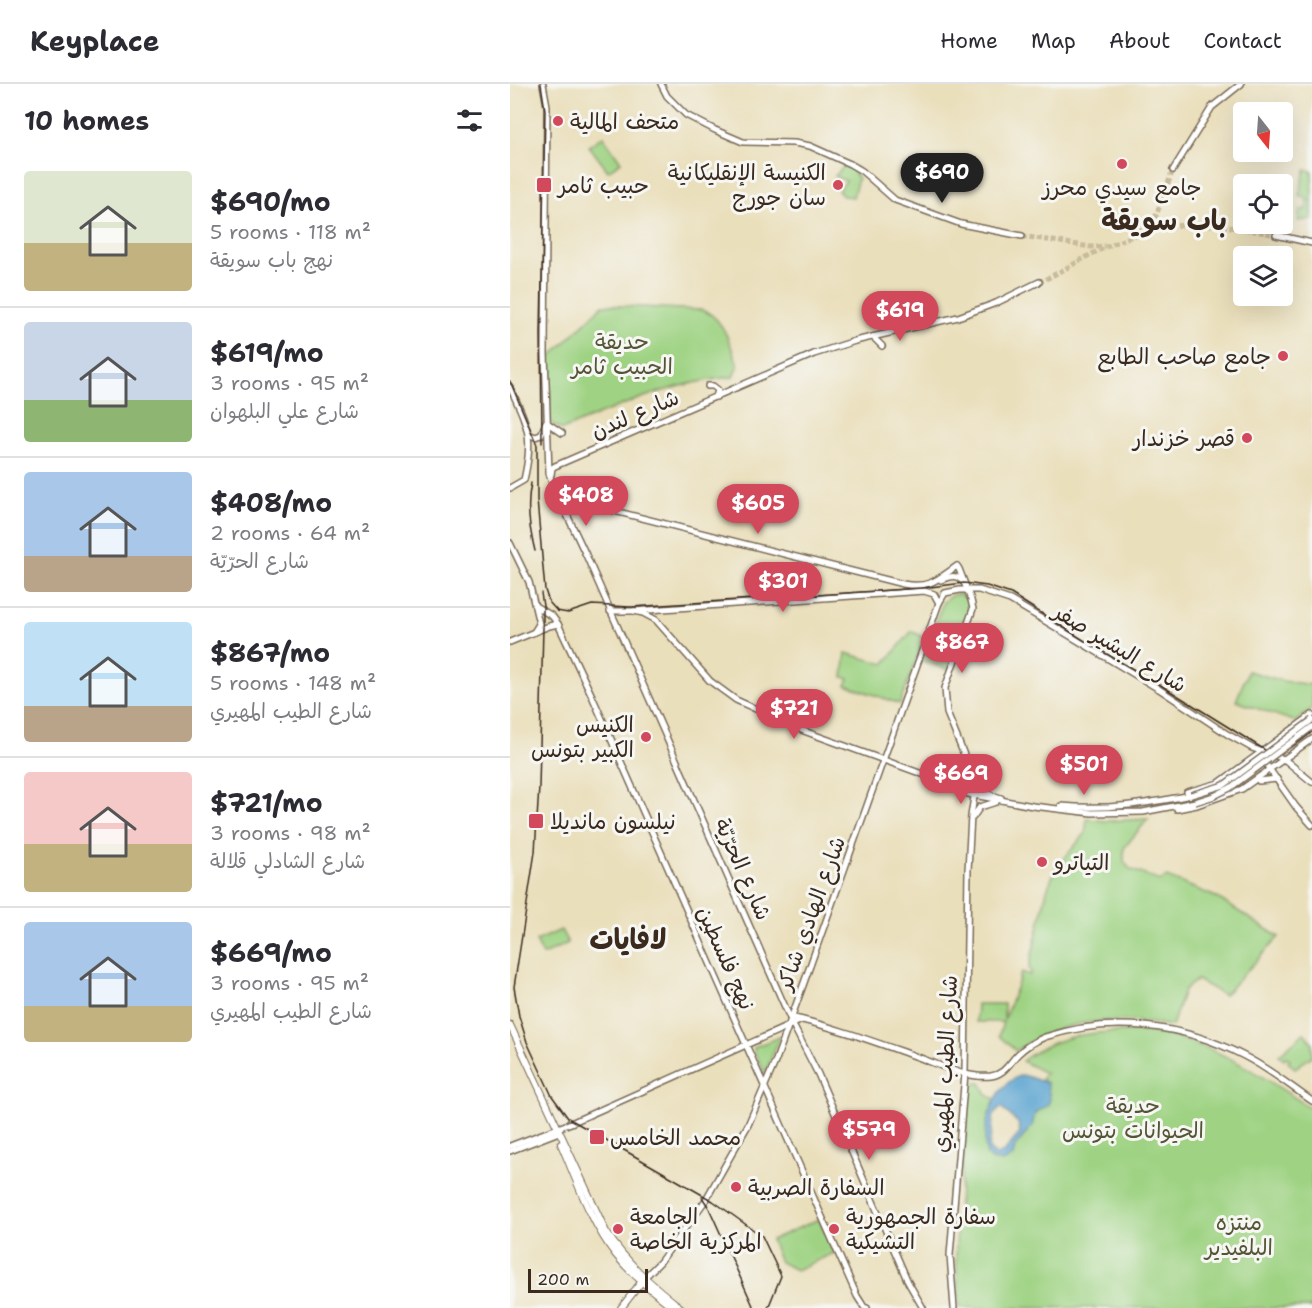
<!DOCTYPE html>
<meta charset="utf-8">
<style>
:root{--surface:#fff;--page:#f7f7f7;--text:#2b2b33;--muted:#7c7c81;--line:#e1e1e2;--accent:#d1495b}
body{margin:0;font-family:"Shantell Sans","Playpen Sans Arabic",sans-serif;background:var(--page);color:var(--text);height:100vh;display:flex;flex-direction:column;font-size:22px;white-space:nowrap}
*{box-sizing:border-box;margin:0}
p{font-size:20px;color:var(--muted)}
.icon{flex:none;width:33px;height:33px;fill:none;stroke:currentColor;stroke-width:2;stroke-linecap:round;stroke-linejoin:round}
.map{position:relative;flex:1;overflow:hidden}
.details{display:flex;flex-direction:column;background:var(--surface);width:510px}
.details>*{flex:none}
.needle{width:39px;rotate:163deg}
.controls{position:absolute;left:723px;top:18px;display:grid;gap:12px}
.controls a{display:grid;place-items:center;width:60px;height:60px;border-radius:6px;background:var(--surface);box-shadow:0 6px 24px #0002;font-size:30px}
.scale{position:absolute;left:18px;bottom:15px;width:120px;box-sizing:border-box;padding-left:6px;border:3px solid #3b2a1e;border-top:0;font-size:16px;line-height:21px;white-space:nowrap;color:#3b2a1e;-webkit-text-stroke:4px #f6f6f2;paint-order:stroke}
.price{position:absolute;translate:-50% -51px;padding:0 14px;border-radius:21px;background:var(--accent);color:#fff;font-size:20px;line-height:39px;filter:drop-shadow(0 2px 3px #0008)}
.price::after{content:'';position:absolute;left:50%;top:36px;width:18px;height:14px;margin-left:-9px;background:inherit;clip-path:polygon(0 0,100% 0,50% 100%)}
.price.current{background:#222;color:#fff}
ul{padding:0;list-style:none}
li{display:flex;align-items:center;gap:18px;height:150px;padding:0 24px}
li+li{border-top:2px solid var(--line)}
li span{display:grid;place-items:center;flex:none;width:168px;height:120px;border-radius:6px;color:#555}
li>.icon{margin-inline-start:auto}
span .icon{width:72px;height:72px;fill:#fffc;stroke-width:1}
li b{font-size:26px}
h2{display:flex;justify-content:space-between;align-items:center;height:72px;padding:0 24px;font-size:26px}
header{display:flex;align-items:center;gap:36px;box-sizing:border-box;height:84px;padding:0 30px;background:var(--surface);border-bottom:2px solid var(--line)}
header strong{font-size:28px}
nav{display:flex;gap:33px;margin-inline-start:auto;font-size:21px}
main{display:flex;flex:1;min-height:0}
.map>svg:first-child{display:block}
.green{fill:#9fd383;stroke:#6d7e50;stroke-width:1.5}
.water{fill:#58a3d0;stroke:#4a6677;stroke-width:1.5;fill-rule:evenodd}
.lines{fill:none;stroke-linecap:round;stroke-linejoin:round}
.secondary-tunnel{stroke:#c7bb9c;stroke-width:5;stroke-dasharray:5 2.5;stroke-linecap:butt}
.secondary-casing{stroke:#786955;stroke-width:8}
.primary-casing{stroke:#786955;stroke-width:8}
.secondary{stroke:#fff;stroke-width:5}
.primary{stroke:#fff;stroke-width:6}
.tram{stroke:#3b2a1e;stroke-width:1.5}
.secondary-bridge-casing{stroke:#786955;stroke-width:8;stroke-linecap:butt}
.secondary-bridge{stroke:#fff;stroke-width:5}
.poi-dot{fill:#d1495b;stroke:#f6f6f2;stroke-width:2}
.labels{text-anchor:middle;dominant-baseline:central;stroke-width:6;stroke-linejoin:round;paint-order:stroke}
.poi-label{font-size:22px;fill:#3b2a1e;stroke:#f6f6f2;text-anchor:start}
.park-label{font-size:22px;fill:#545437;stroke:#f6f6f2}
.street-label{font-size:22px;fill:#3b2a1e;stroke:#f6f6f2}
.district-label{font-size:28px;font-weight:bold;fill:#3b2a1e;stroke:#f6f6f2}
</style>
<header>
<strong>Keyplace</strong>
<nav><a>Home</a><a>Map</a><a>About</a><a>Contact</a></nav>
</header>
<main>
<section class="details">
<h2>10 homes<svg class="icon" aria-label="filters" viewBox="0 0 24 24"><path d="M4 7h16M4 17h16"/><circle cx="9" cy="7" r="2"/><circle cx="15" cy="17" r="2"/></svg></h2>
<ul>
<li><span style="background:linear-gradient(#dfe7d0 60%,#c2b280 0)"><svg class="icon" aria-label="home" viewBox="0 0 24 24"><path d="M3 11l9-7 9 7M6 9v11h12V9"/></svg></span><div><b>$690/mo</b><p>5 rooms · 118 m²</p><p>نهج باب سويقة</p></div></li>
<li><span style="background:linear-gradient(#c9d6e8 65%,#8fb573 0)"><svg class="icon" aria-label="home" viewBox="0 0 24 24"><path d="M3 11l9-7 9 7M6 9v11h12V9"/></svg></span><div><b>$619/mo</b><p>3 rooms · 95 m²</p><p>شارع علي البلهوان</p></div></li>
<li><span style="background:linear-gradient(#a9c7e8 70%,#b9a48a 0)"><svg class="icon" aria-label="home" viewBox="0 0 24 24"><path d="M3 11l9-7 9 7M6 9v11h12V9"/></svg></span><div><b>$408/mo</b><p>2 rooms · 64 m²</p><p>شارع الحرّيّة</p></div></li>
<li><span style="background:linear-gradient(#bfe0f5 70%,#b9a48a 0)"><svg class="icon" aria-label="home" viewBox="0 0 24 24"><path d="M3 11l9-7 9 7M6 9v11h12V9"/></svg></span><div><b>$867/mo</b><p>5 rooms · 148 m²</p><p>شارع الطيب المهيري</p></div></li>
<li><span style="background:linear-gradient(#f6c9c9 60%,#c2b280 0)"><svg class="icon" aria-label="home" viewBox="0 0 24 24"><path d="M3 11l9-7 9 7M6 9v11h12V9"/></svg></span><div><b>$721/mo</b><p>3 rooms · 98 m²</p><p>شارع الشادلي قلالة</p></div></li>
<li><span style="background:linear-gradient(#a9c7e8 70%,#c2b280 0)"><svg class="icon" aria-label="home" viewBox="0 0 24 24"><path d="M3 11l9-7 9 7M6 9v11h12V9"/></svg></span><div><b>$669/mo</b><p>3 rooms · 95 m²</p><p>شارع الطيب المهيري</p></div></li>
</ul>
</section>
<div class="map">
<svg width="802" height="1224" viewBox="0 0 802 1224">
<rect width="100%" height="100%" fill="#f6f6f2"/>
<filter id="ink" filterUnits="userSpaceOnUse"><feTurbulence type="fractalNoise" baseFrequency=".0167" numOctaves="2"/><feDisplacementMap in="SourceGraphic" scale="12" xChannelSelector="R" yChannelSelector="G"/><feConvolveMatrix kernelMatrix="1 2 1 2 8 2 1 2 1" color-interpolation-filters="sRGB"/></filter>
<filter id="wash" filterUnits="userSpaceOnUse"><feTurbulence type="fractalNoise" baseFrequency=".008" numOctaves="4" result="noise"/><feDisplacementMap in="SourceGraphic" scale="24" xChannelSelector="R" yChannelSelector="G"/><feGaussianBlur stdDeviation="1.35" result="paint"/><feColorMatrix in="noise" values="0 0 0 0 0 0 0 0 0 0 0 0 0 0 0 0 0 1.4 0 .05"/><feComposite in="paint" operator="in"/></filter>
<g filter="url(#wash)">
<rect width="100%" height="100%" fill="#eadfbb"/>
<g class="green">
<polygon points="93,52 111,78 98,87 79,62"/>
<polygon points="337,79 347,85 344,89 348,94 343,113 333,112 328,107 336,97 325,92"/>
<polygon points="795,86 802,87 802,135 788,137 790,126 797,125 797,115 789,111"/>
<path d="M93,221L191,226C214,232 220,261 228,281L223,293C163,298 106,323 52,346L40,338V273Z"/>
<polygon points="449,510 458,516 461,524 439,586 412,577 433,518 442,511"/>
<polygon points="402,547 414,554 390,620 336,601 339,595 333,593 336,569 374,580"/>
<polygon points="738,587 773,597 802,601 802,624 786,638 726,617"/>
<path d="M577,735L597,737L638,735L614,764V778L620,785L650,797L657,793L706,813L769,853L714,911L687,896L674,906L662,942C605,933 555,932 506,967L489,952L493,938H466L467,920H494V936L512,888L520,891L521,888L519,884L537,806L546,784L575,750Z"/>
<polygon points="51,846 58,859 33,871 26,857"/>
<path d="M602,948C614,948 627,947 639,948C702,957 751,991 802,1025V1224H450L446,1173L447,1135L461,1000L471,999L477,1011L485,1015L477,1042V1071L484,1077L503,1071L505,1063L522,1042L525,1029L538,1021L537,999L531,996L535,989L512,977C539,956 569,949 602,948Z"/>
<polygon points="794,949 802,958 802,972 785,984 778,978 780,975 776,973 774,975 769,971"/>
<polygon points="269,953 270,953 255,989 244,967 244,963"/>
<polygon points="309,1135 324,1169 286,1186 270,1178 261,1156"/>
</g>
<path class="water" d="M513,991L537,999L540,1015L538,1021L525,1029L522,1042L505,1063L503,1072L493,1078L480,1075L477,1071C469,1046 485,997 513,991ZM489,1024H492L508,1039L510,1049L494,1068L486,1071L480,1066L479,1063L484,1031Z"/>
</g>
<g filter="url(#ink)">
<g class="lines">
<g class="secondary-tunnel">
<polyline points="620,150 642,140 644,137 663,86"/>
<polyline points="512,152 581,163 595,162"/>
<path d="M529,198C550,189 569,176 590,166C658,133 694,137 766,151"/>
</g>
<g class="secondary-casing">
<g id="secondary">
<polyline points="33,0 37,22 35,269 39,389 42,399 76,471 283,941 308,990 398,1198 413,1224"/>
<polyline points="151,0 157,12 176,31 205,46 233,58 284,59 300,62 340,80 352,87 385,116 451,140 512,152"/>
<polyline points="663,86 702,23 731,0"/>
<polyline points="766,151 802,159"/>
<polyline points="363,253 372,262"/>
<polyline points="198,302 203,302 208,306 206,313"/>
<path d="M0,303C18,342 24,353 14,396L0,404"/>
<polyline points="19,350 25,353 31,351 36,338 52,349"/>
<polyline points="41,391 42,384 45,382 304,270 345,257 448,233 486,219 529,198"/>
<path d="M49,413L393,500C419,505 427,496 447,482L449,485L461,516L463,525L435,604L437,629L463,693L465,706L461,732L458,786L455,989L440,1171L444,1224"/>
<polyline points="0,459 19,498 29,540 24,548"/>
<path d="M431,496C440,492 447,490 453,498"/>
<polyline points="25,522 42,532 48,540 82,612 347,1212 354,1223 357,1224"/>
<polyline points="100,527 124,527 414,507 424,510 429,519"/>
<polyline points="124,527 133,529 146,536 200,597 226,616 294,647 426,695 458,710 523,722 582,729 633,728 685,718"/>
<polyline points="0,558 39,542 48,540"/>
<polyline points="753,676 786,723 802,741"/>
<polyline points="749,697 767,695"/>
<polyline points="455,707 465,706 491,714"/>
<polyline points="677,708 709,699 802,631"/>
<path d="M551,722C598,726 635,720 681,711"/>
<polyline points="667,725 687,721 732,705 802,655"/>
<polyline points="463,733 470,723 486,718"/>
<path d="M280,933C321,942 362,957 402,971C426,979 455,995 481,992C495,990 499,979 508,970C516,962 525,957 535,953C601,931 673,940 734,972C758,984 780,1002 802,1017"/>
<polyline points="0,1062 61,1039 292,936"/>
<polyline points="0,1067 49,1048"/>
<polyline points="134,1194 150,1178 195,1117 238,1041 266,976 295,896 429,519 435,509 450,506 469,506 500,516 649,605 717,650 742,664 774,675 802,698"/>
</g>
</g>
<g class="primary-casing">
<g id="primary">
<path d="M0,941L96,1148C116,1179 142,1201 171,1224"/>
<path d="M51,1060C67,1097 81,1139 106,1171C123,1192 144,1208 164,1224"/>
<polyline points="111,1224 133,1196"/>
</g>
</g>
<use href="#secondary" class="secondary"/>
<use href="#primary" class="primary"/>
<g class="tram">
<polyline points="31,0 35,26 31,249 32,359"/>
<path d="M0,297L27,361V416L35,506L39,518L47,527L58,529L82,521L121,523L412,504L454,499L477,502L501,510L586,564L649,600L755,666C775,671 787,660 802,648"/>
<path d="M21,399C16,422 19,444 25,467"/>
<polyline points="31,509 33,522 33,544 29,703 25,768 4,903 9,932 17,958 42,1012 58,1034 203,1117 252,1152 271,1192 258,1224"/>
<polyline points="192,1113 199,1124 244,1224"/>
</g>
<g class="secondary-bridge-casing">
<g id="secondary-bridge">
<polyline points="681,711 714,701 802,636"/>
<polyline points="685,718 704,712 720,704 802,643"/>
</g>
</g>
<use href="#secondary-bridge" class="secondary-bridge"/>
</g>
</g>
<g class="poi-dot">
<circle cx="48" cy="37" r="6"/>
<circle cx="612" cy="80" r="6"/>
<rect x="26" y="93" width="16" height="16" rx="3"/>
<circle cx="328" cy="101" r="6"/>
<circle cx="773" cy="272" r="6"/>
<circle cx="737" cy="354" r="6"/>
<circle cx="136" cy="653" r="6"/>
<rect x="18" y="729" width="16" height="16" rx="3"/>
<circle cx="532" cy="778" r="6"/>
<rect x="79" y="1045" width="16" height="16" rx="3"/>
<circle cx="226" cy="1103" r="6"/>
<circle cx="108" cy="1145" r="6"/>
<circle cx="324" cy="1145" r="6"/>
</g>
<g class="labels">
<g class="poi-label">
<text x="60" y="37">متحف المالية</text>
<text x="316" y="88" text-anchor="end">الكنيسة الإنقليكانية<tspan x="316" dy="25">سان جورج</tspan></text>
<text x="48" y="101">حبيب ثامر</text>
<text x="612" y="103" text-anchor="middle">جامع سيدي محرز</text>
<text x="761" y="272" text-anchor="end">جامع صاحب الطابع</text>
<text x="725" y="354" text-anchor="end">قصر خزندار</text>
<text x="124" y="640" text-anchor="end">الكنيس<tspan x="124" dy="25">الكبير بتونس</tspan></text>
<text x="40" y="737">نيلسون مانديلا</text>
<text x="544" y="778">التياترو</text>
<text x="100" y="1053">محمد الخامس</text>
<text x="238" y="1103">السفارة الصربية</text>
<text x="120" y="1132">الجامعة<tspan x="120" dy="25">المركزية الخاصة</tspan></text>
<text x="336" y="1132">سفارة الجمهورية<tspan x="336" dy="25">التشيكية</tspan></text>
</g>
<g class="park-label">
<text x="112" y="257">حديقة<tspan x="112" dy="25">الحبيب ثامر</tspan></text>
<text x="623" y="1021">حديقة<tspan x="623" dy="25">الحيوانات بتونس</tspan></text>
<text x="729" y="1138">منتزه<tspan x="729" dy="25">البلفيدير</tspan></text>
</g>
<g class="street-label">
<text transform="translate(125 330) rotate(-23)">شارع لندن</text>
<text transform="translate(610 564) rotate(31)">شارع البشير صفر</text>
<text transform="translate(233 785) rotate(66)">شارع الحرّيّة</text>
<text transform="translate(301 829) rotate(-70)">شارع الهادي شاكر</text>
<text transform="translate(216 874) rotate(66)">نهج فلسطين</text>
<text transform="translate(435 980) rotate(-87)">شارع الطيب المهيري</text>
</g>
<g class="district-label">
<text x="654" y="136">باب سويقة</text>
<text x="118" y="855">لافايات</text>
</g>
</g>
</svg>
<div class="controls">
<a><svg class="needle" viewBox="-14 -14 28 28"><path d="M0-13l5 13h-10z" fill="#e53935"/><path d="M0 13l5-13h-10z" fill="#7c7c81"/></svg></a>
<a><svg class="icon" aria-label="locate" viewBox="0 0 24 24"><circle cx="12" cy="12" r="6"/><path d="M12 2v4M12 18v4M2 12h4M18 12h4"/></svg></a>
<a><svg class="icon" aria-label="layers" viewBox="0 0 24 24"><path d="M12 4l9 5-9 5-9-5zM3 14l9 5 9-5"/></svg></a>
</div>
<div class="scale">200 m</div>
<b class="price current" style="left:432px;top:120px">$690</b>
<b class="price" style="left:390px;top:258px">$619</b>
<b class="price" style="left:76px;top:443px">$408</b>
<b class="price" style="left:248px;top:451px">$605</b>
<b class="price" style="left:273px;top:529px">$301</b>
<b class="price" style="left:452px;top:590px">$867</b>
<b class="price" style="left:284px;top:656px">$721</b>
<b class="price" style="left:574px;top:712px">$501</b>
<b class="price" style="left:451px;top:721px">$669</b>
<b class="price" style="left:359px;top:1077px">$579</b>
</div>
</main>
